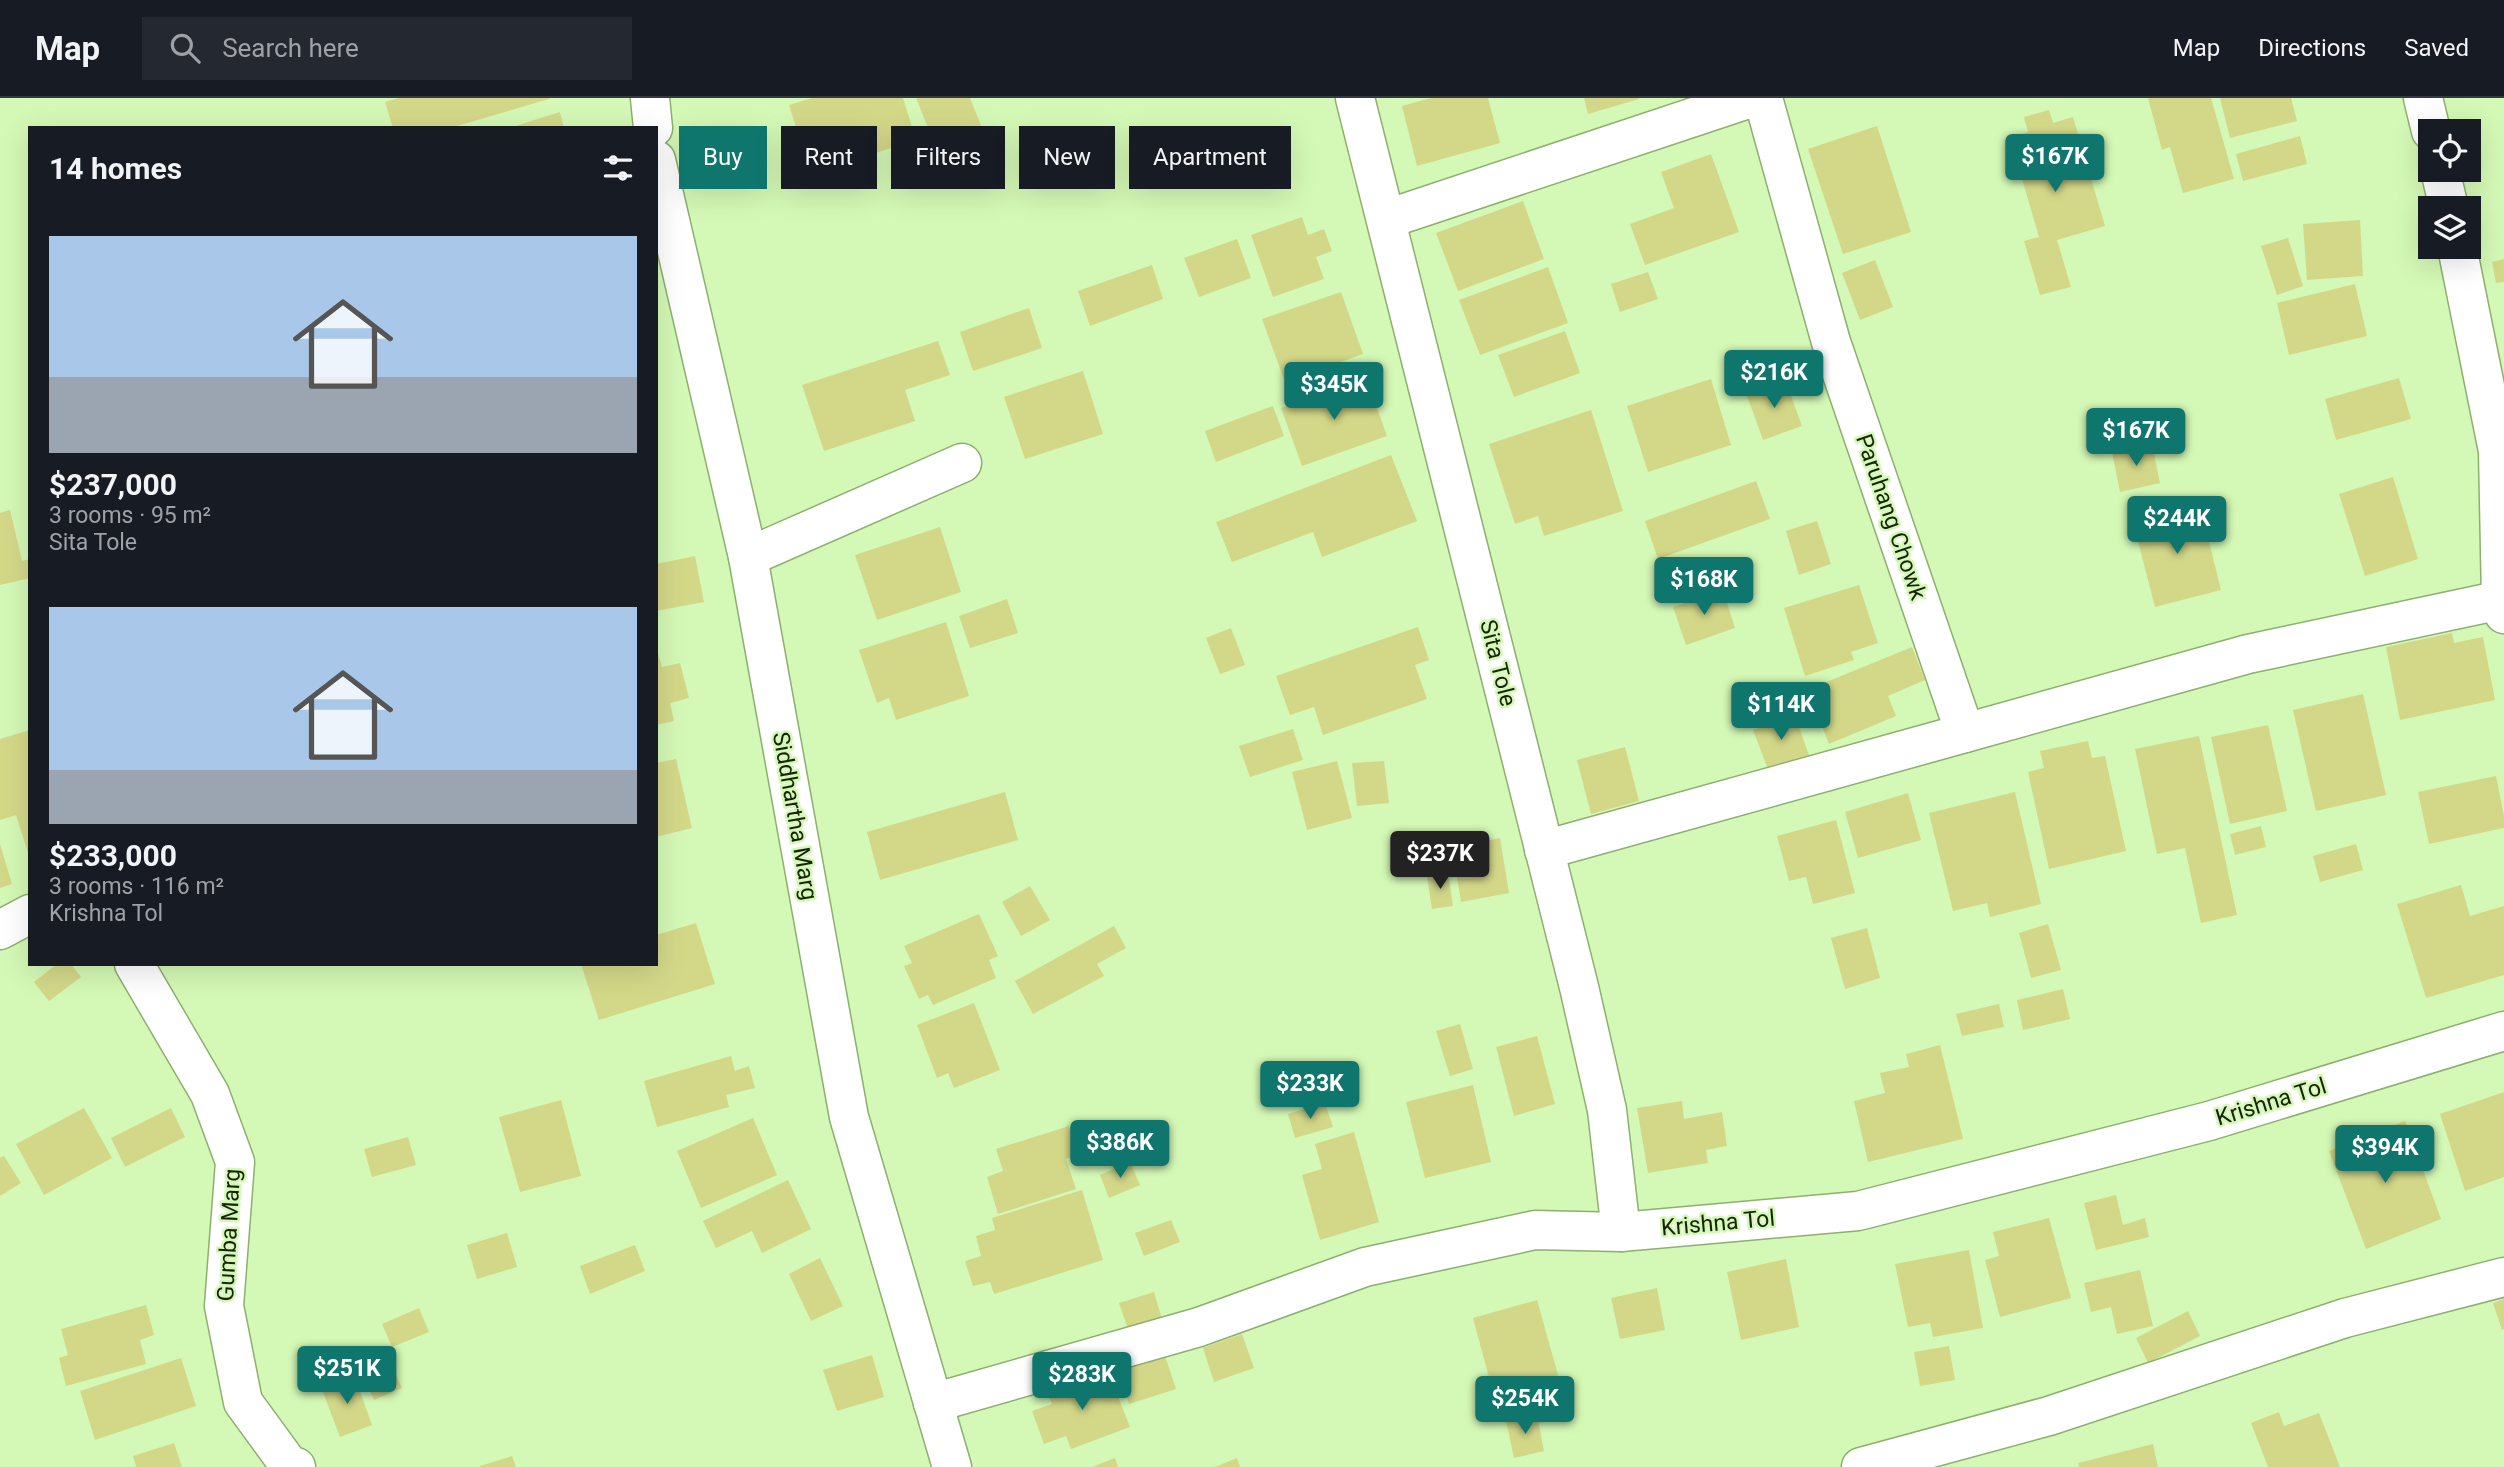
<!DOCTYPE html>
<meta charset="utf-8">
<style>
:root{--surface:#171b24;--page:#242831;--text:#f1f3f6;--muted:#9ea1a6;--line:#363941;--accent:#0f766e}
body{margin:0;font-family:Roboto,sans-serif;background:var(--page);color:var(--text);height:100vh;display:flex;flex-direction:column;font-size:26px;white-space:nowrap}
*{box-sizing:border-box;margin:0}
p{font-size:23px;color:var(--muted)}
.icon{flex:none;width:38px;height:38px;fill:none;stroke:currentColor;stroke-width:2;stroke-linecap:round;stroke-linejoin:round}
.map{position:relative;flex:1;overflow:hidden}
.drawer{position:absolute;left:28px;top:28px;width:630px;height:840px;display:flex;flex-direction:column;background:var(--surface);border-radius:0px;box-shadow:0 7px 28px #0002}
.drawer>*{flex:none}
.top-card{position:absolute;left:679px;top:28px;width:665px;height:63px;display:flex;gap:14px}
.tools{position:absolute;left:2418px;top:21px;display:grid;gap:14px}
.tools a{display:grid;place-items:center;width:63px;height:63px;border-radius:0px;background:var(--surface);box-shadow:0 7px 28px #0002;font-size:35px}
.price{position:absolute;translate:-50% -60px;padding:0 16px;border-radius:7px;background:var(--accent);color:#fff;font-size:23px;line-height:46px;filter:drop-shadow(0 2px 4px #0008)}
.price::after{content:'';position:absolute;left:50%;top:42px;width:21px;height:16px;margin-left:-10px;background:inherit;clip-path:polygon(0 0,100% 0,50% 100%)}
.price.selected{background:#222;color:#fff}
ul{padding:0;list-style:none}
li{display:grid;align-content:center;gap:14px;height:371px;padding:0 21px}
li span{display:grid;place-items:center;height:217px;border-radius:0px;color:#555}
li>.icon{margin-inline-start:auto}
span .icon{width:126px;height:126px;fill:#fffc;stroke-width:1}
li b{font-size:30px}
h2{display:flex;justify-content:space-between;align-items:center;height:84px;padding:0 21px;font-size:30px}
.chip{padding:0 24px;border-radius:0px;background:var(--surface);box-shadow:0 7px 28px #0002;font-size:24px;line-height:63px}
.chip.selected{background:var(--accent);color:#fff}
header{display:flex;align-items:center;gap:42px;box-sizing:border-box;height:98px;padding:0 35px;background:var(--surface);border-bottom:2px solid var(--line)}
header strong{font-size:33px}
nav{display:flex;gap:38px;margin-inline-start:auto;font-size:24px}
.search{width:490px;height:63px;background:var(--page);display:flex;align-items:center;gap:18px;box-sizing:border-box;padding:0 24px;border-radius:0px;color:var(--muted);font-size:26px}
.map>svg:first-child{display:block}
.building{fill:#d3d889}
.lines{fill:none;stroke-linecap:round;stroke-linejoin:round}
.minor-casing{stroke:#8daf6f;stroke-width:41}
.minor{stroke:#fff;stroke-width:38}
.labels{text-anchor:middle;dominant-baseline:central;stroke-width:5;stroke-linejoin:round;paint-order:stroke}
.street-label{font-size:23px;fill:#162309;stroke:#d4f8b5}
</style>
<header>
<strong>Map</strong>
<div class="search"><svg class="icon" aria-label="search" viewBox="0 0 24 24"><circle cx="10" cy="10" r="6"/><path d="M15 15l6 6"/></svg>Search here</div>
<nav><a>Map</a><a>Directions</a><a>Saved</a></nav>
</header>
<div class="map">
<svg width="2504" height="1369" viewBox="0 0 2504 1369">
<rect width="100%" height="100%" fill="#d4f8b5"/>
<g class="building">
<polygon points="399,0 549,0 549,1 450,30 393,30 385,4"/>
<polygon points="812,0 903,0 916,42 811,76 789,7"/>
<polygon points="916,0 970,0 986,40 940,59"/>
<polygon points="1431,0 1488,0 1500,45 1417,68 1402,8"/>
<polygon points="1584,0 1639,0 1639,1 1588,16"/>
<polygon points="2148,0 2211,0 2234,81 2183,95 2170,49 2162,52"/>
<polygon points="2220,0 2291,0 2297,23 2230,40"/>
<polygon points="2049,12 2053,25 2073,19 2105,128 2057,142 2071,189 2040,197 2024,143 2039,139 2010,40 2028,34 2024,19"/>
<polygon points="560,14 564,30 512,30 512,29"/>
<polygon points="1877,28 1911,134 1843,156 1808,51"/>
<polygon points="2300,38 2307,66 2243,83 2236,56"/>
<polygon points="1711,56 1739,134 1645,167 1630,126 1674,110 1661,74"/>
<polygon points="1523,103 1544,161 1458,193 1436,135"/>
<polygon points="1302,119 1308,137 1324,131 1332,153 1316,159 1324,181 1273,199 1251,137"/>
<polygon points="2360,122 2363,178 2307,182 2303,126"/>
<polygon points="2288,140 2303,188 2277,197 2261,148"/>
<polygon points="1237,141 1251,180 1199,199 1184,160"/>
<polygon points="2504,161 2504,184 2496,185 2492,164"/>
<polygon points="1875,162 1893,209 1860,222 1842,175"/>
<polygon points="1152,167 1163,201 1090,228 1078,193"/>
<polygon points="1548,169 1568,225 1480,257 1459,202"/>
<polygon points="1648,174 1658,201 1620,214 1611,186"/>
<polygon points="2355,186 2367,238 2289,257 2277,205"/>
<polygon points="1341,194 1363,256 1285,284 1262,221"/>
<polygon points="1029,210 1042,250 973,273 960,234"/>
<polygon points="1565,233 1580,275 1514,299 1498,257"/>
<polygon points="938,243 950,277 905,292 915,323 824,353 802,287"/>
<polygon points="1083,273 1103,336 1025,361 1004,299"/>
<polygon points="1366,280 1387,338 1302,368 1281,310"/>
<polygon points="2399,280 2411,321 2336,342 2325,301"/>
<polygon points="1711,281 1731,347 1648,374 1627,308"/>
<polygon points="1785,281 1802,328 1763,342 1746,295"/>
<polygon points="1273,308 1284,338 1216,364 1205,333"/>
<polygon points="1591,312 1623,413 1544,438 1538,418 1515,426 1489,346"/>
<polygon points="2152,346 2160,385 2120,394 2112,354"/>
<polygon points="1391,357 1417,423 1322,459 1313,434 1232,464 1216,424"/>
<polygon points="2393,379 2418,461 2365,478 2339,396"/>
<polygon points="1756,383 1770,421 1658,461 1645,423"/>
<polygon points="2200,407 2221,492 2155,509 2133,424"/>
<polygon points="10,412 22,463 30,461 30,480 0,487 0,415"/>
<polygon points="1817,423 1831,466 1799,477 1786,433"/>
<polygon points="940,429 961,494 877,522 855,457"/>
<polygon points="695,458 704,504 656,513 656,466"/>
<polygon points="1859,487 1878,545 1851,554 1854,562 1805,578 1784,510"/>
<polygon points="1723,492 1735,530 1686,547 1673,509"/>
<polygon points="1007,501 1018,535 970,550 959,518"/>
<polygon points="946,524 969,598 896,622 889,600 877,605 859,552"/>
<polygon points="1418,529 1429,562 1415,567 1427,601 1323,637 1314,609 1290,617 1276,578"/>
<polygon points="1231,530 1245,567 1220,576 1206,540"/>
<polygon points="2452,535 2454,545 2483,539 2495,602 2400,622 2386,549"/>
<polygon points="656,549 662,569 680,565 689,600 670,605 674,623 656,627"/>
<polygon points="1912,549 1925,582 1888,598 1896,618 1829,646 1819,620 1805,625 1797,606 1805,603 1802,594"/>
<polygon points="2363,596 2386,697 2316,713 2293,612"/>
<polygon points="1795,618 1809,657 1768,671 1753,632"/>
<polygon points="2268,627 2287,713 2230,726 2211,639"/>
<polygon points="1293,631 1303,662 1250,679 1239,648"/>
<polygon points="30,632 30,758 29,758 16,717 0,722 0,641"/>
<polygon points="2199,638 2237,817 2201,825 2185,750 2157,756 2135,651"/>
<polygon points="2088,643 2092,660 2105,658 2126,753 2049,771 2028,674 2044,670 2040,653"/>
<polygon points="1625,649 1639,703 1591,716 1577,662"/>
<polygon points="676,661 692,730 656,739 656,665"/>
<polygon points="1337,663 1352,720 1307,732 1292,674"/>
<polygon points="1384,663 1389,705 1357,708 1352,665"/>
<polygon points="2496,678 2504,718 2504,730 2429,746 2418,694"/>
<polygon points="1005,694 1018,742 880,782 867,734"/>
<polygon points="2015,694 2041,806 1990,819 1987,805 1953,813 1929,715"/>
<polygon points="1908,695 1921,742 1858,760 1845,714"/>
<polygon points="1836,722 1855,795 1813,806 1806,779 1789,783 1777,738"/>
<polygon points="2261,728 2266,749 2235,757 2230,736"/>
<polygon points="1500,740 1509,795 1461,804 1452,749"/>
<polygon points="0,746 12,786 0,790"/>
<polygon points="2356,746 2363,772 2320,784 2313,758"/>
<polygon points="1448,775 1453,808 1432,811 1427,779"/>
<polygon points="2461,787 2470,818 2504,808 2504,877 2426,900 2397,806"/>
<polygon points="1030,788 1050,822 1021,838 1002,804"/>
<polygon points="979,816 998,858 989,862 996,880 933,907 928,897 919,901 904,868 912,865 904,848"/>
<polygon points="696,825 715,886 599,922 581,866 656,866 656,837"/>
<polygon points="2048,826 2061,872 2031,880 2019,835"/>
<polygon points="1114,828 1126,850 1097,866 1104,878 1033,916 1015,883"/>
<polygon points="1867,830 1880,880 1845,891 1831,840"/>
<polygon points="57,866 71,866 81,879 49,903 34,884"/>
<polygon points="2063,891 2070,921 2023,932 2017,902"/>
<polygon points="974,905 1000,972 954,990 948,975 937,980 917,927"/>
<polygon points="1999,906 2004,929 1962,938 1956,916"/>
<polygon points="1460,926 1473,971 1450,978 1436,933"/>
<polygon points="1537,938 1555,1006 1514,1018 1496,949"/>
<polygon points="1940,947 1963,1041 1868,1064 1854,1003 1885,995 1880,975 1909,969 1906,956"/>
<polygon points="731,958 735,973 749,968 755,990 726,997 729,1009 657,1029 644,983"/>
<polygon points="1473,987 1491,1064 1425,1080 1406,1004"/>
<polygon points="2504,994 2504,1079 2465,1093 2440,1016"/>
<polygon points="561,1002 581,1078 520,1094 499,1019"/>
<polygon points="1682,1003 1684,1021 1722,1014 1727,1048 1706,1052 1708,1065 1648,1075 1637,1010"/>
<polygon points="1325,1005 1333,1029 1295,1040 1288,1016"/>
<polygon points="84,1010 112,1060 44,1097 16,1046"/>
<polygon points="171,1010 185,1039 125,1069 111,1040"/>
<polygon points="753,1020 777,1077 701,1110 677,1053"/>
<polygon points="2405,1023 2441,1121 2366,1151 2329,1053"/>
<polygon points="1069,1028 1079,1057 1066,1061 1076,1091 998,1116 987,1079 1003,1073 996,1051"/>
<polygon points="1354,1034 1379,1124 1320,1142 1302,1077 1322,1071 1315,1046"/>
<polygon points="408,1039 416,1067 372,1079 364,1051"/>
<polygon points="4,1058 21,1085 0,1098 0,1060"/>
<polygon points="1130,1064 1140,1087 1109,1100 1100,1077"/>
<polygon points="788,1082 811,1131 762,1155 752,1133 716,1150 703,1123"/>
<polygon points="1082,1092 1103,1162 994,1196 990,1184 973,1188 965,1163 981,1158 976,1138 995,1132 992,1120"/>
<polygon points="2116,1097 2123,1127 2145,1120 2149,1139 2096,1152 2084,1105"/>
<polygon points="2049,1120 2071,1200 2000,1219 1985,1162 1999,1158 1993,1134"/>
<polygon points="1171,1122 1180,1144 1144,1158 1135,1135"/>
<polygon points="507,1135 517,1169 477,1181 467,1147"/>
<polygon points="635,1147 645,1173 590,1196 580,1168"/>
<polygon points="1969,1152 1983,1230 1933,1239 1930,1225 1908,1229 1895,1166"/>
<polygon points="820,1160 843,1208 811,1223 789,1176"/>
<polygon points="1786,1161 1799,1229 1741,1242 1727,1174"/>
<polygon points="2140,1172 2153,1228 2117,1236 2111,1209 2091,1214 2084,1185"/>
<polygon points="1657,1190 1665,1232 1620,1241 1611,1200"/>
<polygon points="1154,1194 1162,1221 1128,1231 1119,1205"/>
<polygon points="2504,1201 2504,1231 2502,1232 2493,1205"/>
<polygon points="1537,1202 1560,1284 1495,1302 1473,1220"/>
<polygon points="146,1207 154,1237 140,1242 146,1266 66,1288 59,1260 68,1257 61,1231"/>
<polygon points="419,1210 429,1234 392,1249 382,1226"/>
<polygon points="2188,1213 2200,1238 2148,1265 2136,1240"/>
<polygon points="1242,1236 1254,1270 1214,1284 1203,1250"/>
<polygon points="1949,1248 1955,1282 1920,1288 1914,1254"/>
<polygon points="386,1255 402,1290 374,1302 359,1268"/>
<polygon points="1164,1255 1176,1291 1129,1306 1118,1271"/>
<polygon points="872,1257 884,1299 837,1313 823,1272"/>
<polygon points="181,1260 196,1308 95,1342 80,1293"/>
<polygon points="1108,1273 1130,1329 1071,1351 1066,1338 1044,1346 1032,1313 1052,1306 1048,1296"/>
<polygon points="354,1277 372,1327 340,1339 321,1289"/>
<polygon points="2279,1314 2284,1328 2319,1315 2340,1369 2268,1369 2251,1325"/>
<polygon points="1537,1316 1544,1353 1514,1360 1506,1323"/>
<polygon points="174,1345 182,1369 136,1369 133,1358"/>
<polygon points="2153,1346 2158,1369 2079,1369 2078,1365"/>
<polygon points="512,1358 516,1369 480,1369 480,1368"/>
<polygon points="1115,1360 1118,1369 1092,1369"/>
<polygon points="1237,1360 1240,1369 1215,1369"/>
</g>
<g class="lines">
<g class="minor-casing">
<g id="minor">
<polyline points="650,0 653,30"/>
<polyline points="1355,0 1579,889 1607,1012 1621,1134"/>
<polyline points="1763,0 1831,244 1965,635 2248,556 2501,502"/>
<polyline points="2423,0 2431,33"/>
<polyline points="656,62 748,459 849,1019 952,1369"/>
<polyline points="2440,72 2449,110"/>
<polyline points="1387,121 1751,0"/>
<polyline points="2457,149 2498,353 2501,502 2504,516"/>
<polyline points="748,459 962,365"/>
<polyline points="1544,752 1965,635"/>
<polyline points="0,832 30,816"/>
<polyline points="134,866 210,996 235,1064 224,1208 243,1304 289,1367 296,1369"/>
<polyline points="933,1305 1199,1229 1365,1169 1535,1132 1621,1134 1858,1113 2209,1023 2504,933"/>
<polyline points="1861,1369 2049,1318 2345,1220 2504,1179"/>
</g>
</g>
<use href="#minor" class="minor"/>
</g>
<g class="labels">
<g class="street-label">
<text transform="translate(1891 419) rotate(71)">Paruhang Chowk</text>
<text transform="translate(1498 565) rotate(76)">Sita Tole</text>
<text transform="translate(795 718) rotate(80)">Siddhartha Marg</text>
<text transform="translate(2271 1004) rotate(-17)">Krishna Tol</text>
<text transform="translate(1718 1125) rotate(-5)">Krishna Tol</text>
<text transform="translate(229 1137) rotate(-87)">Gumba Marg</text>
</g>
</g>
</svg>
<div class="tools">
<a><svg class="icon" aria-label="locate" viewBox="0 0 24 24"><circle cx="12" cy="12" r="6"/><path d="M12 2v4M12 18v4M2 12h4M18 12h4"/></svg></a>
<a><svg class="icon" aria-label="layers" viewBox="0 0 24 24"><path d="M12 4l9 5-9 5-9-5zM3 14l9 5 9-5"/></svg></a>
</div>
<b class="price" style="left:2055px;top:96px">$167K</b>
<b class="price" style="left:1774px;top:312px">$216K</b>
<b class="price" style="left:1334px;top:324px">$345K</b>
<b class="price" style="left:2136px;top:370px">$167K</b>
<b class="price" style="left:2177px;top:458px">$244K</b>
<b class="price" style="left:1704px;top:519px">$168K</b>
<b class="price" style="left:1781px;top:644px">$114K</b>
<b class="price selected" style="left:1440px;top:793px">$237K</b>
<b class="price" style="left:1310px;top:1023px">$233K</b>
<b class="price" style="left:1120px;top:1082px">$386K</b>
<b class="price" style="left:2385px;top:1087px">$394K</b>
<b class="price" style="left:347px;top:1308px">$251K</b>
<b class="price" style="left:1082px;top:1314px">$283K</b>
<b class="price" style="left:1525px;top:1338px">$254K</b>
<div class="top-card">
<a class="chip selected">Buy</a>
<a class="chip">Rent</a>
<a class="chip">Filters</a>
<a class="chip">New</a>
<a class="chip">Apartment</a>
</div>
<section class="drawer">
<h2>14 homes<svg class="icon" aria-label="filters" viewBox="0 0 24 24"><path d="M4 7h16M4 17h16"/><circle cx="9" cy="7" r="2"/><circle cx="15" cy="17" r="2"/></svg></h2>
<ul>
<li><span style="background:linear-gradient(#a9c7e8 65%,#9aa5b1 0)"><svg class="icon" aria-label="home" viewBox="0 0 24 24"><path d="M3 11l9-7 9 7M6 9v11h12V9"/></svg></span><div><b>$237,000</b><p>3 rooms · 95 m²</p><p>Sita Tole</p></div></li>
<li><span style="background:linear-gradient(#a9c7e8 75%,#9aa5b1 0)"><svg class="icon" aria-label="home" viewBox="0 0 24 24"><path d="M3 11l9-7 9 7M6 9v11h12V9"/></svg></span><div><b>$233,000</b><p>3 rooms · 116 m²</p><p>Krishna Tol</p></div></li>
</ul>
</section>
</div>
